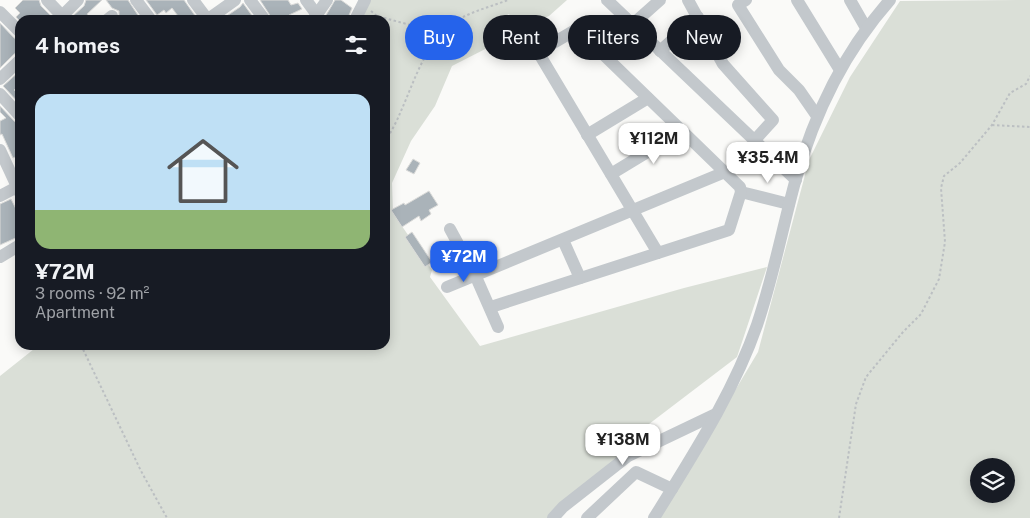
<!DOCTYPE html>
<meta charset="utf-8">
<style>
:root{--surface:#171b24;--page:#20242c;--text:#f1f3f6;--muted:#9ea1a6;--accent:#2563eb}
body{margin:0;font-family:"Public Sans",sans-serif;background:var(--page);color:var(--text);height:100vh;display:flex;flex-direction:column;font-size:19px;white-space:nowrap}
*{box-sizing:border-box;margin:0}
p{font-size:16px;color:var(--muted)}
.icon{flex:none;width:28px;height:28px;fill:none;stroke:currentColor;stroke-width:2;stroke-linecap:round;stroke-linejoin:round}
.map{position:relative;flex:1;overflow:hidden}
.panel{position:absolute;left:15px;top:15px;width:375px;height:335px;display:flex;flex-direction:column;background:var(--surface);border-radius:15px;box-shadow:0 2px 12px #0003}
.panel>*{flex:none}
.top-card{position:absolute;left:405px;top:15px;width:475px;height:45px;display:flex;gap:10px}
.tools{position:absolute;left:970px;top:458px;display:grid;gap:10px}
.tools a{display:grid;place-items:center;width:45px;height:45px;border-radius:50%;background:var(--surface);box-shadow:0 2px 12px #0003;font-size:25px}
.price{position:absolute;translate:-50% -42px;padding:0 11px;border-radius:10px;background:#fff;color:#222;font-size:16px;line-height:32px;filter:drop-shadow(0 1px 2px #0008)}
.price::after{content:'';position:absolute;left:50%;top:30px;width:15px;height:11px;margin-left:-8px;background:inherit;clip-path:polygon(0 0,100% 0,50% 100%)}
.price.current{background:var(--accent);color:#fff}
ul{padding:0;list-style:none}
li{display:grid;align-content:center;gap:10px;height:265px;padding:0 20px}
li span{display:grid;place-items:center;height:155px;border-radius:15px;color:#555}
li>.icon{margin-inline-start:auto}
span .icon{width:90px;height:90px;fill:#fffc;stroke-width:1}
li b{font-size:21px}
h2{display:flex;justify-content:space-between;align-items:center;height:60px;padding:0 20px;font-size:21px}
.tag{padding:0 18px;border-radius:22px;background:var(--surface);box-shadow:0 2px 12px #0003;font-size:18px;line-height:45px}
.tag.current{background:var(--accent);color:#fff}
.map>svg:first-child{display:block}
.green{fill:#dadfd7;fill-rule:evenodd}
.building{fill:#aab3b9;stroke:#dcdcda}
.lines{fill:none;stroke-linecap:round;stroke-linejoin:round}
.path{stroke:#bbbfc2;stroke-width:2;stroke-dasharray:2.5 2.5;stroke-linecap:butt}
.minor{stroke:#c3c8cc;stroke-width:12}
</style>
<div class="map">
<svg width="1030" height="518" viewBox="0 0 1030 518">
<rect width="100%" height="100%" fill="#fafaf8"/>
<g class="green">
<polygon points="370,0 567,0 549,16 529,24 508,14 497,43 452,66 435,106 411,141 392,183 393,213 432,270 430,277 480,346 684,288 767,267 737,357 649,424 655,437 549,518 0,518 0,376 39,345 385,345 385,20 360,20"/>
<path d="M1030,0V518H659L758,352L809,160L850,77L900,1ZM979,466H1006V494H979Z"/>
</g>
<g class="building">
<polygon points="23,0 39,0 41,6 55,20 20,21 16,17 20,13 15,8"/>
<polygon points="86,0 102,0 87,14 92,20 74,20 73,16 84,6"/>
<polygon points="106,0 128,0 141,20 119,20 119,11 112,8"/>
<polygon points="146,0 184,0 198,20 181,20 172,8 166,13 164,10 157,15"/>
<polygon points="260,0 288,0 291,5 298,3 302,9 289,15 292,20 273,20"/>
<polygon points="335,0 341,0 352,8 347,20 330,20 325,17"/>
<polygon points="243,3 255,20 221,20 240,7"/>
<polygon points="0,23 14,38 20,40 20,52 14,54 0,68"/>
<polygon points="20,71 20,84 14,90 20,96 20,104 3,86"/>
<polygon points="0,106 14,121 20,125 20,155 13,158 2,134 0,135 0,121 6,118 0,112"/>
<polygon points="413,159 420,163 414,174 406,170"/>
<polygon points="429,191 438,205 429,210 431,214 421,221 419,216 402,227 391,210 404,203 405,205"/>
<polygon points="11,199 20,217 20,236 0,245 0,204"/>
<polygon points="412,232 432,262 425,267 405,237"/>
</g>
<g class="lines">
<g class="path">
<polyline points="371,11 377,16 440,33"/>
<polyline points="992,125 1030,127"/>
<path d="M385,142C391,132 397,121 401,111C414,82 427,39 454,22C472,11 490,7 508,0"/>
<polyline points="81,345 141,471 167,518"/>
<polyline points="839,518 856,404 866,377 903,332 921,314 939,279 945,242 941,188 944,176 960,163 992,125 1010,93 1026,84 1030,76"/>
</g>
<g class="minor">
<polyline points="47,0 66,20"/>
<polyline points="136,0 151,20"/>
<polyline points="193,0 208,20"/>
<polyline points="250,0 265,20"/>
<polyline points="306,0 317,15"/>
<polyline points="607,0 796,180"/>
<polyline points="688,0 723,64 773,120 754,141"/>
<polyline points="746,0 738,5 779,70 799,90 817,116"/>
<polyline points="797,0 840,70"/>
<polyline points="850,0 866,28"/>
<polyline points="0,12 20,32"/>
<polyline points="62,16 78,0"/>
<polyline points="107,20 112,16"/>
<polyline points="207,20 235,0"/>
<polyline points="313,20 327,0"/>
<polyline points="355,20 365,0"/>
<polyline points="633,24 660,0"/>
<polyline points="660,51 698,17"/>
<polyline points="0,79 20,60"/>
<polyline points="0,94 20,116"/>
<polyline points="587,135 648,98"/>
<polyline points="0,150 20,193"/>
<polyline points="611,174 682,131"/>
<polyline points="741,192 789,204"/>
<polyline points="0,196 17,187"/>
<polyline points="450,229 476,277 498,327"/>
<polyline points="563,240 580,278"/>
<polyline points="0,257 20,245"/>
<polyline points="447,287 725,172"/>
<polyline points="491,307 729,230 741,192 740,187 577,29 538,52 658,253"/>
<polyline points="553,518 563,507 628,456 716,414"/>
<polyline points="587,518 636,472 672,489"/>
<path d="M654,518C692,456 733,394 757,325C773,278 782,230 795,182C814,114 843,53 890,0"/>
</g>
</g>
</svg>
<div class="tools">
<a><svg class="icon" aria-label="layers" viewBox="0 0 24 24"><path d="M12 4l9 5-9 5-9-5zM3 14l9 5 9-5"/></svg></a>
</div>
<b class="price" style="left:654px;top:165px">¥112M</b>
<b class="price" style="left:768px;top:184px">¥35.4M</b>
<b class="price current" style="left:464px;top:283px">¥72M</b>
<b class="price" style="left:623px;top:466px">¥138M</b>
<div class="top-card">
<a class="tag current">Buy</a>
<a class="tag">Rent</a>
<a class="tag">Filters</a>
<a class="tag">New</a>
</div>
<section class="panel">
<h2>4 homes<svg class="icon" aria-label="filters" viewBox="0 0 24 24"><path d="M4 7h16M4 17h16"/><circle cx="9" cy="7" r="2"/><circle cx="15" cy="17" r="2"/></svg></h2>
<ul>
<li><span style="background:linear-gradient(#bfe0f5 75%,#8fb573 0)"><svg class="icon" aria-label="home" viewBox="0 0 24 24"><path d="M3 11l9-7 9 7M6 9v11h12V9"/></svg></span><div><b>¥72M</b><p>3 rooms · 92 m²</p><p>Apartment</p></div></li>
</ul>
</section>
</div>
